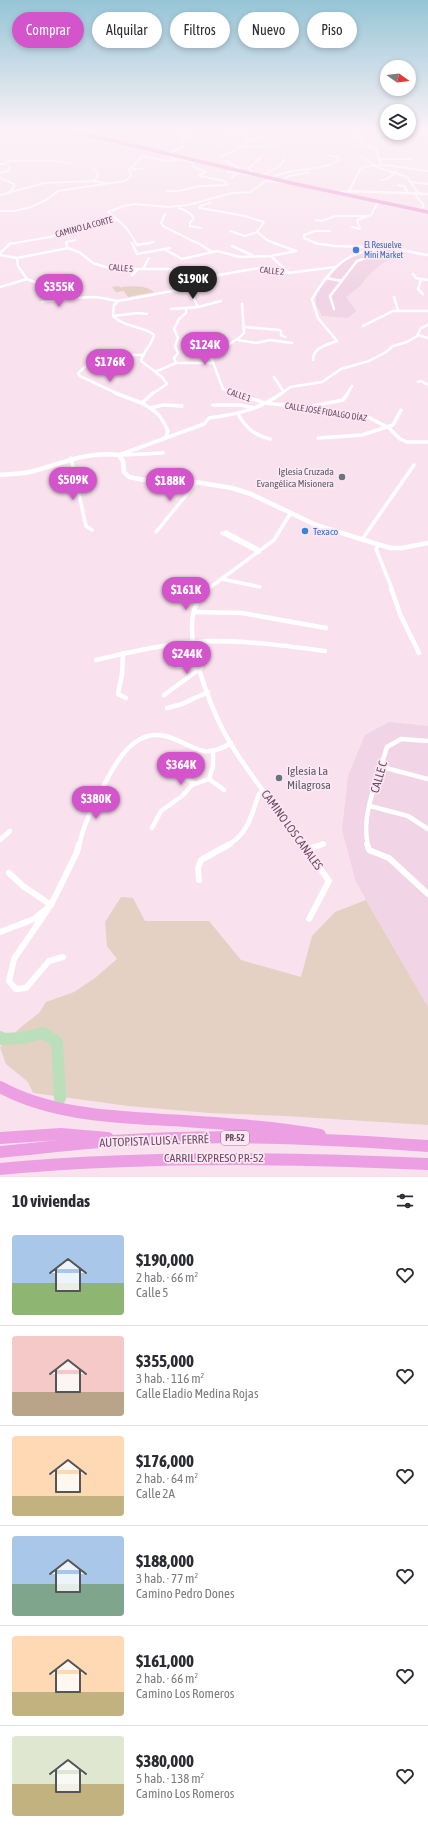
<!DOCTYPE html>
<html lang="es">
<meta charset="utf-8">
<style>
:root{--surface:#fff;--page:#f2f2f3;--text:#2b2b33;--muted:#7c7c81;--line:#e1e1e2;--accent:#d455cb}
body{margin:0;font-family:"Asap Condensed",sans-serif;background:var(--page);color:var(--text);height:100vh;display:flex;flex-direction:column;font-size:15px;white-space:nowrap}
*{box-sizing:border-box;margin:0}
p{font-size:13px;color:var(--muted)}
.icon{flex:none;width:22px;height:22px;fill:none;stroke:currentColor;stroke-width:2;stroke-linecap:round;stroke-linejoin:round}
.map{position:relative;height:1177px;overflow:hidden}
.sheet{display:flex;flex-direction:column;background:var(--surface);flex:1}
.sheet>*{flex:none}
.guide{position:absolute;left:12px;top:12px;width:404px;height:36px;display:flex;gap:8px}
.needle{width:26px;rotate:104deg}
.controls{position:absolute;left:380px;top:60px;display:grid;gap:8px}
.controls a{display:grid;place-items:center;width:36px;height:36px;border-radius:50%;background:var(--surface);box-shadow:0 2px 6px #0003;font-size:20px}
.price{position:absolute;translate:-50% -34px;padding:0 9px;border-radius:14px;background:var(--accent);color:#fff;font-size:13px;line-height:26px;filter:drop-shadow(0 1px 2px #0008)}
.price::after{content:'';position:absolute;left:50%;top:24px;width:12px;height:9px;margin-left:-6px;background:inherit;clip-path:polygon(0 0,100% 0,50% 100%)}
.price.on{background:#222;color:#fff}
ul{padding:0;list-style:none}
li{display:flex;align-items:center;gap:12px;height:100px;padding:0 12px}
li+li{border-top:1px solid var(--line)}
li span{display:grid;place-items:center;flex:none;width:112px;height:80px;border-radius:4px;color:#555}
li>.icon{margin-inline-start:auto}
span .icon{width:48px;height:48px;fill:#fffc;stroke-width:1}
li b{font-size:17px}
h2{display:flex;justify-content:space-between;align-items:center;height:48px;padding:0 12px;font-size:17px}
.chip{padding:0 14px;border-radius:18px;background:var(--surface);box-shadow:0 2px 6px #0003;font-size:14px;line-height:36px}
.chip.on{background:var(--accent);color:#fff}
.map>svg:first-child{display:block}
.residential{fill:#f1d4e5}
.green{fill:#e4d1c3}
.lines{fill:none;stroke-linecap:round;stroke-linejoin:round}
.river{stroke:#badfba;stroke-width:12}
.minor-far4{stroke:#fff;stroke-width:2}
.minor-far3{stroke:#fff;stroke-width:2.5}
.minor-far2{stroke:#fff;stroke-width:3.5}
.minor-far1{stroke:#fff;stroke-width:4.5}
.minor{stroke:#fff;stroke-width:6}
.tertiary-far1{stroke:#fff;stroke-width:2.5}
.tertiary{stroke:#fff;stroke-width:4.5}
.trunk{stroke:#eea1d7;stroke-width:3.5}
.motorway{stroke:#eca0e3;stroke-width:12}
.shop-dot{fill:#3f7fe0;stroke:#fce7f3;stroke-width:1.5}
.worship-dot{fill:#6b7280;stroke:#fce7f3;stroke-width:1.5}
.labels{text-anchor:middle;dominant-baseline:central;stroke-width:3.5;stroke-linejoin:round;paint-order:stroke}
.far-street-label{font-size:9px;fill:#6d4c66;stroke:#fce7f3}
.far-shop-label{font-size:9px;fill:#366cbe;stroke:#fce7f3;text-anchor:start}
.shield{fill:#fce7f3;stroke:#987a90;stroke-width:1}
.shield-label{font-size:9px;font-weight:bold;fill:#6d4c66}
.worship-label{font-size:10px;fill:#5b616d;stroke:#fce7f3;text-anchor:end}
.shop-label{font-size:10px;fill:#366cbe;stroke:#fce7f3;text-anchor:start}
.near-worship-label{font-size:12px;fill:#5b616d;stroke:#fce7f3;text-anchor:start}
.near-street-label{font-size:12px;fill:#6d4c66;stroke:#fce7f3}
</style>
<div class="map">
<svg width="428" height="1177" viewBox="0 0 428 1177">
<rect width="100%" height="100%" fill="#f9e2ee"/>
<g class="residential">
<polygon points="373,250 396,250 394,256 380,265 368,276 360,286 346,297 356,311 348,318 322,316 316,304 316,297 321,288 345,259"/>
<polygon points="389,722 428,726 428,1007 356,882 342,830 348,776 365,735"/>
</g>
<g class="green">
<path d="M119,286L122,289L121,287C132,286 146,285 154,292L128,297L124,291L116,292L112,287Z"/>
<polygon points="121,897 133,898 145,921 209,921 241,960 301,977 312,936 335,912 366,900 428,1007 428,1125 285,1116 209,1113 128,1106 33,1093 28,1082 6,1064 0,1047 21,1027 39,1013 46,1002 74,992 95,978 117,959 107,946 105,922"/>
</g>
<g class="lines">
<polyline class="river" points="0,1037 2,1039 24,1038 43,1033 57,1042 60,1098"/>
<g class="minor-far4">
<polyline points="155,128 191,133"/>
<path d="M361,128L358,133C361,144 366,145 376,149L381,165"/>
<polyline points="250,140 263,139"/>
<polyline points="222,145 234,140 229,136 231,133 247,133"/>
<polyline points="354,146 363,144"/>
<polyline points="239,147 276,145"/>
<polyline points="170,153 169,156 177,160 192,161"/>
<polyline points="220,156 232,152 250,141 245,135 258,128"/>
<polyline points="361,156 377,167 407,177 418,193"/>
<polyline points="380,159 412,159"/>
<polyline points="9,161 54,161 72,163"/>
<polyline points="226,161 239,168 238,169"/>
<polyline points="0,164 5,164 10,160"/>
<polyline points="93,169 98,173 97,178 94,181"/>
<polyline points="129,169 138,162 142,156 168,161 177,160"/>
<polyline points="129,169 142,169"/>
<polyline points="227,172 262,176"/>
<polyline points="0,173 8,171 9,167"/>
<polyline points="252,173 249,168 263,155"/>
<polyline points="263,175 281,165 284,159"/>
<path d="M272,177C294,167 319,172 340,160L338,157L327,155"/>
<polyline points="0,178 14,184 14,187 9,193"/>
<polyline points="231,178 236,174"/>
<polyline points="282,180 289,176 309,172"/>
<polyline points="381,180 387,179 396,172"/>
<polyline points="411,182 428,184"/>
<polyline points="398,185 404,186 408,193"/>
<polyline points="167,191 178,191 200,186 228,185 224,181 200,176 199,175 206,172 194,167 192,163 196,161"/>
<path d="M349,191L361,168C384,161 405,169 428,171"/>
<polyline points="414,193 424,206 421,209"/>
<polyline points="0,195 44,183 94,181 104,183"/>
<path d="M179,208C185,210 190,212 194,218L190,223V226L201,228"/>
<polyline points="199,208 200,206 210,203"/>
<polyline points="200,208 245,216 264,222 257,232 267,240 277,244"/>
<polyline points="0,211 15,211 31,207 46,200 58,191 125,181 131,176 129,169"/>
<polyline points="165,214 161,223 163,226 199,244"/>
<polyline points="316,220 322,221 335,216 368,216"/>
<polyline points="352,227 360,229 357,220 371,215 377,204 380,202"/>
<polyline points="230,231 245,236 257,232"/>
<polyline points="9,244 50,237 90,225 117,220"/>
<polyline points="67,244 66,242 75,240"/>
<path d="M136,244C130,230 120,221 108,212L124,206L135,204L168,207L188,205L232,193L250,192L266,181L285,182"/>
<polyline points="144,244 154,242"/>
<polyline points="318,244 304,238 304,235 315,231 330,231"/>
</g>
<g class="minor-far3">
<polyline points="66,243 68,248"/>
<polyline points="132,243 137,254 170,248"/>
<polyline points="136,243 137,245 150,243"/>
<polyline points="198,243 212,252"/>
<polyline points="314,243 335,246 369,247"/>
<polyline points="232,246 252,255"/>
<polyline points="166,250 182,259 217,251 240,257 271,256 296,251 274,243"/>
<polyline points="0,253 11,243"/>
<polyline points="0,255 17,258"/>
<polyline points="271,256 288,272"/>
<polyline points="17,258 18,266 27,279 58,291 68,298 96,297 118,301 178,290 219,275 247,270 260,268 288,273 335,267"/>
<polyline points="17,258 68,248 79,252 93,263 112,269 169,269 181,272 189,278 182,284 188,287 198,307"/>
<polyline points="143,269 149,258"/>
<polyline points="413,274 416,278 428,280"/>
<polyline points="132,275 137,270"/>
<polyline points="326,278 342,281"/>
<polyline points="421,280 418,289 423,294"/>
<polyline points="0,287 27,279"/>
<polyline points="72,297 76,294 74,292"/>
<polyline points="394,297 398,311"/>
<path d="M118,301L114,305L113,316C127,329 142,325 154,335C152,345 143,351 141,361L162,377L167,384L152,394"/>
<path d="M42,302C51,299 60,302 69,298"/>
<polyline points="171,309 186,308"/>
<polyline points="334,309 330,296 357,261 382,253 388,256"/>
<polyline points="113,316 139,313 147,314"/>
<polyline points="363,326 393,311 428,311"/>
<polyline points="244,327 279,330 281,331 281,335 285,337"/>
<polyline points="418,335 428,338"/>
<polyline points="238,340 256,343 270,340 292,343"/>
<polyline points="117,351 115,355 144,355"/>
<polyline points="88,358 86,366 78,373 80,376 118,394"/>
<path d="M313,360C313,347 327,345 337,341L318,318L312,299C332,264 353,246 395,249C406,250 417,254 428,255"/>
<polyline points="176,363 174,358 178,353 175,346 178,338 174,329 179,319 186,313 186,308 198,307 221,301"/>
<polyline points="155,372 176,363 212,363"/>
<polyline points="274,377 283,391"/>
<polyline points="418,382 421,381 428,385"/>
<path d="M237,394L223,389L211,357C219,346 235,344 244,333L242,304"/>
<polyline points="281,394 290,387 322,382 341,369 369,361 386,352 393,346 407,342 417,336 421,328 428,325"/>
<polyline points="347,394 352,386"/>
</g>
<g class="minor-far2">
<polyline points="115,393 142,403"/>
<path d="M153,393L142,403C157,412 161,415 168,431L166,437L163,439"/>
<polyline points="234,393 265,403 318,409 351,417 368,417 389,428 400,439 407,442 428,442"/>
<polyline points="213,405 240,405 254,408"/>
<polyline points="308,407 343,400 348,393"/>
<polyline points="150,408 163,405 182,406"/>
<path d="M238,414C246,428 254,435 270,439"/>
<polyline points="318,438 362,435 393,425 401,410"/>
<path d="M119,455L204,424L209,418C238,414 258,410 282,393"/>
<polyline points="123,455 163,453"/>
<polyline points="71,458 86,526 92,530"/>
<polyline points="156,532 197,482"/>
<polyline points="226,532 258,549 259,552"/>
<polyline points="222,533 259,552"/>
<polyline points="363,538 414,465"/>
<polyline points="378,545 376,549 392,589"/>
<polyline points="222,579 260,587"/>
<polyline points="208,589 274,540 290,514"/>
</g>
<g class="minor-far1">
<path d="M209,588C198,597 192,611 192,626C191,657 213,714 229,741C250,777 279,810 304,845"/>
<polyline points="391,588 400,614 419,653"/>
<polyline points="194,612 242,613 326,628"/>
<polyline points="123,653 122,674 118,694 126,698"/>
<path d="M96,660C134,651 173,642 213,641C251,641 288,646 325,651"/>
<polyline points="172,665 200,668"/>
<polyline points="164,695 201,668"/>
<polyline points="167,708 182,704 208,692"/>
<polyline points="382,767 428,779"/>
<polyline points="176,773 194,783"/>
<polyline points="209,779 224,790"/>
<polyline points="370,806 408,816 428,829"/>
<polyline points="152,828 161,811 182,796 192,785 209,779 213,766 213,751"/>
<polyline points="0,840 10,831"/>
<path d="M79,845C84,824 91,810 101,791C113,767 132,728 165,736C193,743 201,762 231,743"/>
<path d="M228,845C249,833 251,815 259,794L264,791"/>
<polyline points="321,845 323,844"/>
<path d="M368,845C360,817 379,774 387,747L401,739L428,741"/>
</g>
<g class="minor">
<polyline points="303,844 329,881 309,919"/>
<polyline points="367,844 369,850 389,858 428,894"/>
<polyline points="308,849 323,844"/>
<polyline points="9,873 23,886 51,905"/>
<polyline points="199,880 198,868 201,860 230,844"/>
<polyline points="48,909 14,959 9,981 16,989 26,988 49,961 63,957"/>
<polyline points="0,932 34,919 51,905 77,852 79,844"/>
</g>
<g class="tertiary-far1">
<polyline points="170,153 184,146 180,139 191,133 191,128"/>
<polyline points="339,193 349,191 428,194"/>
</g>
<path class="tertiary" d="M0,475C11,474 23,474 34,471C63,463 88,451 119,455L123,461L124,472L129,477L145,480L171,478L232,488L251,494L316,525L390,548H402L428,543"/>
<polyline class="trunk" points="59,128 291,183 428,212"/>
<g class="motorway">
<path d="M0,1087C55,1117 123,1117 184,1121C230,1124 275,1127 320,1135"/>
<polyline points="0,1138 61,1134 108,1138"/>
<path d="M0,1152C43,1148 87,1142 130,1140C229,1134 329,1139 428,1146"/>
<path d="M0,1169C143,1156 285,1157 428,1164"/>
</g>
</g>
<linearGradient id="sky" x2="0" y2="1"><stop stop-color="#95c5d6"/><stop offset="0.44" stop-color="#fcf2f7"/><stop offset="1" stop-color="#fcf2f7" stop-opacity="0"/></linearGradient>
<rect width="428" height="293" fill="url(#sky)"/>
<g class="shop-dot">
<circle cx="356" cy="250" r="4"/>
<circle cx="305" cy="531" r="4"/>
</g>
<g class="worship-dot">
<circle cx="342" cy="477" r="4"/>
<circle cx="279" cy="778" r="4"/>
</g>
<g class="labels">
<g class="far-street-label">
<text transform="translate(84 227) rotate(-15)">CAMINO LA CORTE</text>
<text transform="translate(121 268) rotate(5)">CALLE 5</text>
<text transform="translate(272 271) rotate(6)">CALLE 2</text>
<text transform="translate(239 395) rotate(19)">CALLE 1</text>
<text transform="translate(326 412) rotate(9)">CALLE JOSÉ FIDALGO DÍAZ</text>
</g>
<g class="far-shop-label">
<text x="364" y="245">El Resuelve<tspan x="364" dy="10">Mini Market</tspan></text>
</g>
<rect class="shield" x="221" y="1131" width="28" height="14" rx="3"/>
<g class="shield-label">
<text x="235" y="1138">PR-52</text>
</g>
<g class="worship-label">
<text x="334" y="471">Iglesia Cruzada<tspan x="334" dy="12">Evangélica Misionera</tspan></text>
</g>
<g class="shop-label">
<text x="313" y="531">Texaco</text>
</g>
<g class="near-worship-label">
<text x="287" y="771">Iglesia La<tspan x="287" dy="14">Milagrosa</tspan></text>
</g>
<g class="near-street-label">
<text transform="translate(379 777) rotate(-74)">CALLE C</text>
<text transform="translate(292 830) rotate(54)">CAMINO LOS CANALES</text>
<text transform="translate(154 1141) rotate(-2)">AUTOPISTA LUIS A. FERRÉ</text>
<text x="214" y="1158">CARRIL EXPRESO PR-52</text>
</g>
</g>
</svg>
<div class="controls">
<a><svg class="needle" viewBox="-14 -14 28 28"><path d="M0-13l5 13h-10z" fill="#e53935"/><path d="M0 13l5-13h-10z" fill="#7c7c81"/></svg></a>
<a><svg class="icon" aria-label="layers" viewBox="0 0 24 24"><path d="M12 4l9 5-9 5-9-5zM3 14l9 5 9-5"/></svg></a>
</div>
<b class="price on" style="left:193px;top:300px">$190K</b>
<b class="price" style="left:59px;top:308px">$355K</b>
<b class="price" style="left:205px;top:366px">$124K</b>
<b class="price" style="left:110px;top:383px">$176K</b>
<b class="price" style="left:73px;top:501px">$509K</b>
<b class="price" style="left:170px;top:502px">$188K</b>
<b class="price" style="left:186px;top:611px">$161K</b>
<b class="price" style="left:187px;top:675px">$244K</b>
<b class="price" style="left:181px;top:786px">$364K</b>
<b class="price" style="left:96px;top:820px">$380K</b>
<div class="guide">
<a class="chip on">Comprar</a>
<a class="chip">Alquilar</a>
<a class="chip">Filtros</a>
<a class="chip">Nuevo</a>
<a class="chip">Piso</a>
</div>
</div>
<section class="sheet">
<h2>10 viviendas<svg class="icon" aria-label="filters" viewBox="0 0 24 24"><path d="M4 7h16M4 17h16"/><circle cx="9" cy="7" r="2"/><circle cx="15" cy="17" r="2"/></svg></h2>
<ul>
<li><span style="background:linear-gradient(#a9c7e8 60%,#8fb573 0)"><svg class="icon" aria-label="home" viewBox="0 0 24 24"><path d="M3 11l9-7 9 7M6 9v11h12V9"/></svg></span><div><b>$190,000</b><p>2 hab. · 66 m²</p><p>Calle 5</p></div><svg class="icon" aria-label="heart" viewBox="0 0 24 24"><path d="M12 20l-8-8c-3-5 5-10 8-4 3-6 11-1 8 4z"/></svg></li>
<li><span style="background:linear-gradient(#f6c9c9 70%,#b9a48a 0)"><svg class="icon" aria-label="home" viewBox="0 0 24 24"><path d="M3 11l9-7 9 7M6 9v11h12V9"/></svg></span><div><b>$355,000</b><p>3 hab. · 116 m²</p><p>Calle Eladio Medina Rojas</p></div><svg class="icon" aria-label="heart" viewBox="0 0 24 24"><path d="M12 20l-8-8c-3-5 5-10 8-4 3-6 11-1 8 4z"/></svg></li>
<li><span style="background:linear-gradient(#ffd9b3 75%,#c2b280 0)"><svg class="icon" aria-label="home" viewBox="0 0 24 24"><path d="M3 11l9-7 9 7M6 9v11h12V9"/></svg></span><div><b>$176,000</b><p>2 hab. · 64 m²</p><p>Calle 2A</p></div><svg class="icon" aria-label="heart" viewBox="0 0 24 24"><path d="M12 20l-8-8c-3-5 5-10 8-4 3-6 11-1 8 4z"/></svg></li>
<li><span style="background:linear-gradient(#a9c7e8 60%,#7fa58c 0)"><svg class="icon" aria-label="home" viewBox="0 0 24 24"><path d="M3 11l9-7 9 7M6 9v11h12V9"/></svg></span><div><b>$188,000</b><p>3 hab. · 77 m²</p><p>Camino Pedro Dones</p></div><svg class="icon" aria-label="heart" viewBox="0 0 24 24"><path d="M12 20l-8-8c-3-5 5-10 8-4 3-6 11-1 8 4z"/></svg></li>
<li><span style="background:linear-gradient(#ffd9b3 70%,#c2b280 0)"><svg class="icon" aria-label="home" viewBox="0 0 24 24"><path d="M3 11l9-7 9 7M6 9v11h12V9"/></svg></span><div><b>$161,000</b><p>2 hab. · 66 m²</p><p>Camino Los Romeros</p></div><svg class="icon" aria-label="heart" viewBox="0 0 24 24"><path d="M12 20l-8-8c-3-5 5-10 8-4 3-6 11-1 8 4z"/></svg></li>
<li><span style="background:linear-gradient(#dfe7d0 60%,#c2b280 0)"><svg class="icon" aria-label="home" viewBox="0 0 24 24"><path d="M3 11l9-7 9 7M6 9v11h12V9"/></svg></span><div><b>$380,000</b><p>5 hab. · 138 m²</p><p>Camino Los Romeros</p></div><svg class="icon" aria-label="heart" viewBox="0 0 24 24"><path d="M12 20l-8-8c-3-5 5-10 8-4 3-6 11-1 8 4z"/></svg></li>
</ul>
</section>
